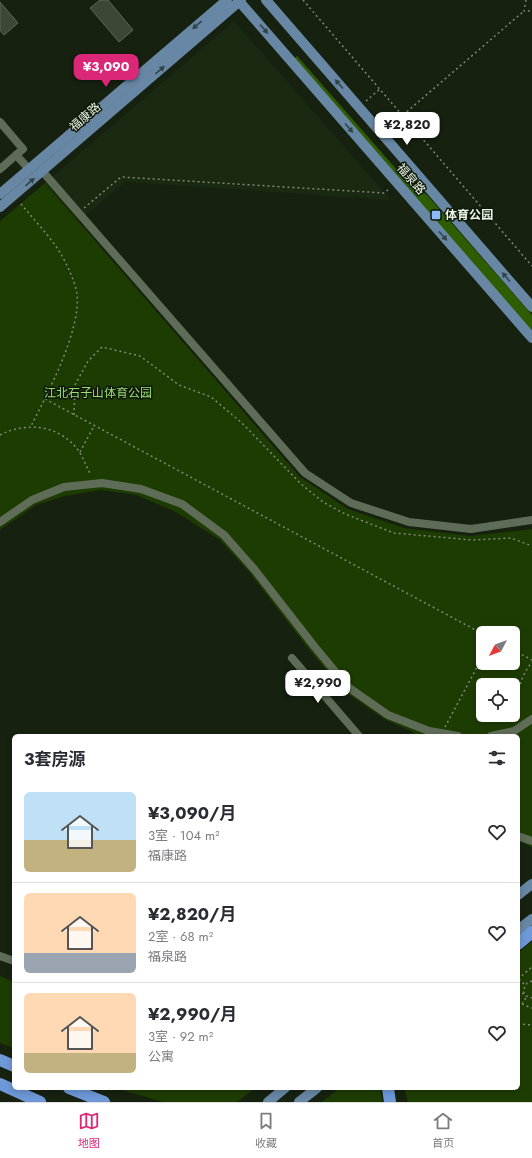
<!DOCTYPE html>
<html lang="zh">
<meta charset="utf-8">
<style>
:root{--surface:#fff;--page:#f7f7f7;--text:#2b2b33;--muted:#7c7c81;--line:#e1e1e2;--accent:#db2777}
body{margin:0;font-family:Jost,"Noto Sans SC",sans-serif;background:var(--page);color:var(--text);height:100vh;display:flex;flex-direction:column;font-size:15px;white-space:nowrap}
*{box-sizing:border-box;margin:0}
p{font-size:13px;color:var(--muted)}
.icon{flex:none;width:22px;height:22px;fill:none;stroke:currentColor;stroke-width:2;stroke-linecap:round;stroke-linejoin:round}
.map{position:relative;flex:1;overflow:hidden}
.drawer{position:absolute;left:12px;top:734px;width:508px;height:356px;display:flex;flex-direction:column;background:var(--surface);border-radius:6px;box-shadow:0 2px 6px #0003}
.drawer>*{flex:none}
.needle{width:26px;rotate:229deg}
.tools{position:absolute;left:476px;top:626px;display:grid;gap:8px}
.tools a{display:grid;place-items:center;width:44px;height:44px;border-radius:6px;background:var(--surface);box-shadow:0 2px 6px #0003;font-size:20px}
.price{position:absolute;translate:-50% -34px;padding:0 9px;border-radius:8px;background:#fff;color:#222;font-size:13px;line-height:26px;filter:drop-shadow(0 1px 2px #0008)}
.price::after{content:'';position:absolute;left:50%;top:24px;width:12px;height:9px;margin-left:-6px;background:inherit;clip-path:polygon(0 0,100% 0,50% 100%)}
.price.current{background:var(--accent);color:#fff}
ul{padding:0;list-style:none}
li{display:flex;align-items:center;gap:12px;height:100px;padding:0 12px}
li+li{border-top:1px solid var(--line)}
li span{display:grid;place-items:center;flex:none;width:112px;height:80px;border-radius:6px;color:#555}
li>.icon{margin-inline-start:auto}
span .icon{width:48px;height:48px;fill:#fffc;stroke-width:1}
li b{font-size:17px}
h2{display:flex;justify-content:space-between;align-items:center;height:48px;padding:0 12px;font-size:17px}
.tabs{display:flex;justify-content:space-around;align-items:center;height:56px;border-top:1px solid var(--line);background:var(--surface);font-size:11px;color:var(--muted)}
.tabs a{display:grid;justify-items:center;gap:2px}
.tabs .current{color:var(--accent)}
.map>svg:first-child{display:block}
.built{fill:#1a2911}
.green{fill:#1d3c02;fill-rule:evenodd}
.forest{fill:#2e5c00}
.building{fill:#3c4835;stroke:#5b6954}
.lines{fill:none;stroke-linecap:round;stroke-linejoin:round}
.path{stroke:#7f887a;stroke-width:1.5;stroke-dasharray:2 3;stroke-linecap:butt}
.minor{stroke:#5f6d58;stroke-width:8}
.major{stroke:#6887a5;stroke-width:10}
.highway{stroke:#6e98d8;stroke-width:12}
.oneway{fill:#314446}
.poi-dot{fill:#8db9fc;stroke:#0d1807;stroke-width:1.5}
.labels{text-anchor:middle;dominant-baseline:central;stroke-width:3;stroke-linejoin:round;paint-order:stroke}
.street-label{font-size:12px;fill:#eff7eb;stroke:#0d1807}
.poi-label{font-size:12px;font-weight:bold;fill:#eff7eb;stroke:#0d1807;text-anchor:start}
.park-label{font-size:12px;fill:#9cde74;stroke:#0d1807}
</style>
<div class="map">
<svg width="532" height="1102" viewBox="0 0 532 1102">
<rect width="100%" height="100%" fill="#162110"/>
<polygon class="built" points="234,21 391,200 125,182 79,221 45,183"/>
<g class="green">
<path d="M45,183L300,477L348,509L404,528L470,536L532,529V847L518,841V736H413V732L386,720L345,692L307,647L249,572L220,540L176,512L136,495L101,490L65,496L36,505L0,530V221ZM483,633H513V663H483ZM483,685H513V715H483Z"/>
<polygon points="532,941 532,1102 408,1102 404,1088 518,1088 518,953"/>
<polygon points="0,976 14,982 14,1048 0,1043"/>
<polygon points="115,1088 255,1088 237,1102 163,1102"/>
<polygon points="339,1088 380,1088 382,1102 322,1102"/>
</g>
<polygon class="forest" points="297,56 397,170 428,196 532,315 532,334 293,60"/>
<g class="building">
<polygon points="100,0 108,0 133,30 119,42 90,8"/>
<polygon points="0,2 18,23 4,35 0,30"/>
</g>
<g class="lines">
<g class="path">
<polyline points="303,0 532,266"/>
<polyline points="526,0 524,11 532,11"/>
<polyline points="366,101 380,89"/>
<polyline points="403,115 524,11"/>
<path d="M21,204C34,220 50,236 61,254C67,265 75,281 77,294C81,330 48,393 31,426"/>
<polyline points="84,208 121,177 384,193 389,189"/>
<polyline points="45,399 483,634"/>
<polyline points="74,415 75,385 88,361 102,347 140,356 179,385 211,397 242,423 301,484 323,502 345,514 394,533 472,540 511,538 532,546"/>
<path d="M0,435C27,421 62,425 80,453C84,460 87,468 91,475"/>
<polyline points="80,452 94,426"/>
<polyline points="513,650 532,660"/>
<path d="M519,719C516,696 518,680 532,662"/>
<polyline points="445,727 483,656"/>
<polyline points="518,979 532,967"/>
<polyline points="519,979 525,985"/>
<polyline points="532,981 527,983 523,991 526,996 532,998"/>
<polyline points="518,997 524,993"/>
<polyline points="518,1001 524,1005 532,1008"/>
<polyline points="522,1004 527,996"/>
<polyline points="518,1024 532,1025"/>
</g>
<g class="minor">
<polyline points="0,122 23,149 0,169"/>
<polyline points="16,155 29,169"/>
<polyline points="43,172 305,473 351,503 409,522 471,529 532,520"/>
<polyline points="0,522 32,500 64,487 102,483 141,489 182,504 224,535 254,569 314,646 348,687 388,715 429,731 458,736"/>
<polyline points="292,658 359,736"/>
<polyline points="491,736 514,731 532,719"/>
<polyline points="518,836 532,841"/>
<polyline points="0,956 14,961"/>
</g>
<g class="major">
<polyline points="238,0 532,338"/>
<polyline points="266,0 532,307"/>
<polyline points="0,194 227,0"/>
<polyline points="0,207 241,0"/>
<polyline points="518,895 532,884"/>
<polyline points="518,930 532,919"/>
<polyline points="268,1102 285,1088"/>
<polyline points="299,1102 317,1088"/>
</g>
<g class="highway">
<polyline points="518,944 532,932"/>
<polyline points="0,1060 14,1066"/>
<polyline points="0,1084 40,1102"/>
<polyline points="69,1088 104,1102"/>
<polyline points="388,1088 390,1102"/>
</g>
</g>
<defs><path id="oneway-solid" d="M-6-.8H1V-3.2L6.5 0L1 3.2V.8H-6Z"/></defs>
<g class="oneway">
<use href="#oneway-solid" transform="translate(197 25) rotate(140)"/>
<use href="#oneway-solid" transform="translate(264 29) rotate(49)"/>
<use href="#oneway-solid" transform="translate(160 70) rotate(-41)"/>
<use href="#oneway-solid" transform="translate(339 84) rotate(-131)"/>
<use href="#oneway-solid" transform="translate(349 128) rotate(49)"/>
<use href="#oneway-solid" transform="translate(30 182) rotate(-41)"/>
<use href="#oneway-solid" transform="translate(443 236) rotate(49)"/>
<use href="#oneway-solid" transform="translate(506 277) rotate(-131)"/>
</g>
<rect class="poi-dot" x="431" y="210" width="10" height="10" rx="2"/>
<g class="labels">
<g class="street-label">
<text transform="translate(85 117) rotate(-41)">福康路</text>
<text transform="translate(411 179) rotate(49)">福泉路</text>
</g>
<g class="poi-label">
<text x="445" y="215">体育公园</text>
</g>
<g class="park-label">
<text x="98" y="393">江北石子山体育公园</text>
</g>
</g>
</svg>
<div class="tools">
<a><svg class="needle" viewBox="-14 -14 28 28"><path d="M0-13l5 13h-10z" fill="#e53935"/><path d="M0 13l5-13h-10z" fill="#7c7c81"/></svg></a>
<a><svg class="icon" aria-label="locate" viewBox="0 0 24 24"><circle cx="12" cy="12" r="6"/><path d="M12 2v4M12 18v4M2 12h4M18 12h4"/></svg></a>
</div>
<b class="price current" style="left:106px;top:88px">¥3,090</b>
<b class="price" style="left:407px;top:146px">¥2,820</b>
<b class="price" style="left:318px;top:704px">¥2,990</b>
<section class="drawer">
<h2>3套房源<svg class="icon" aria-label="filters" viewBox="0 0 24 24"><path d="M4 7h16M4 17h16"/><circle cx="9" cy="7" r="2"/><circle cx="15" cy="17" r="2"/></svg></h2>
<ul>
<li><span style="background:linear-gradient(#bfe0f5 60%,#c2b280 0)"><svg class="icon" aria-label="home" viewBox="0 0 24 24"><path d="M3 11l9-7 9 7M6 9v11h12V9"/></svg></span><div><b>¥3,090/月</b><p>3室 · 104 m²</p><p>福康路</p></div><svg class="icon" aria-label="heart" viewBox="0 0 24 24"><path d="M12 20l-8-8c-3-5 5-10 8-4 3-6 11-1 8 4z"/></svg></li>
<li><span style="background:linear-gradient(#ffd9b3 75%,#9aa5b1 0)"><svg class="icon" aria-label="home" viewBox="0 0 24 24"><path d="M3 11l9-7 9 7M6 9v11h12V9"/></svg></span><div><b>¥2,820/月</b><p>2室 · 68 m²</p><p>福泉路</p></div><svg class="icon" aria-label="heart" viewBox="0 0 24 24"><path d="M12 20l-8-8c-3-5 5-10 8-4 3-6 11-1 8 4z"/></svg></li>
<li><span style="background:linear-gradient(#ffd9b3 75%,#c2b280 0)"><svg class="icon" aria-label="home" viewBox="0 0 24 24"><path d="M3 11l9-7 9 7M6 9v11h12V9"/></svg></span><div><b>¥2,990/月</b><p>3室 · 92 m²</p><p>公寓</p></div><svg class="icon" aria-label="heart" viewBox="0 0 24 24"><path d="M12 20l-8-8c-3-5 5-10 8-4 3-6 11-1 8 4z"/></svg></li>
</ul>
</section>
</div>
<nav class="tabs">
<a class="current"><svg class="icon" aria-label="map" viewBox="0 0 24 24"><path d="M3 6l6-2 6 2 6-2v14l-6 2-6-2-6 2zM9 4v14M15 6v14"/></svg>地图</a>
<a><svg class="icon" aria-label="saved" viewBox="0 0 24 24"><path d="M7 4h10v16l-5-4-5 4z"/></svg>收藏</a>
<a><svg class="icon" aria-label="home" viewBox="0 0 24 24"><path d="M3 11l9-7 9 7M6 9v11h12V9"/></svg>首页</a>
</nav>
